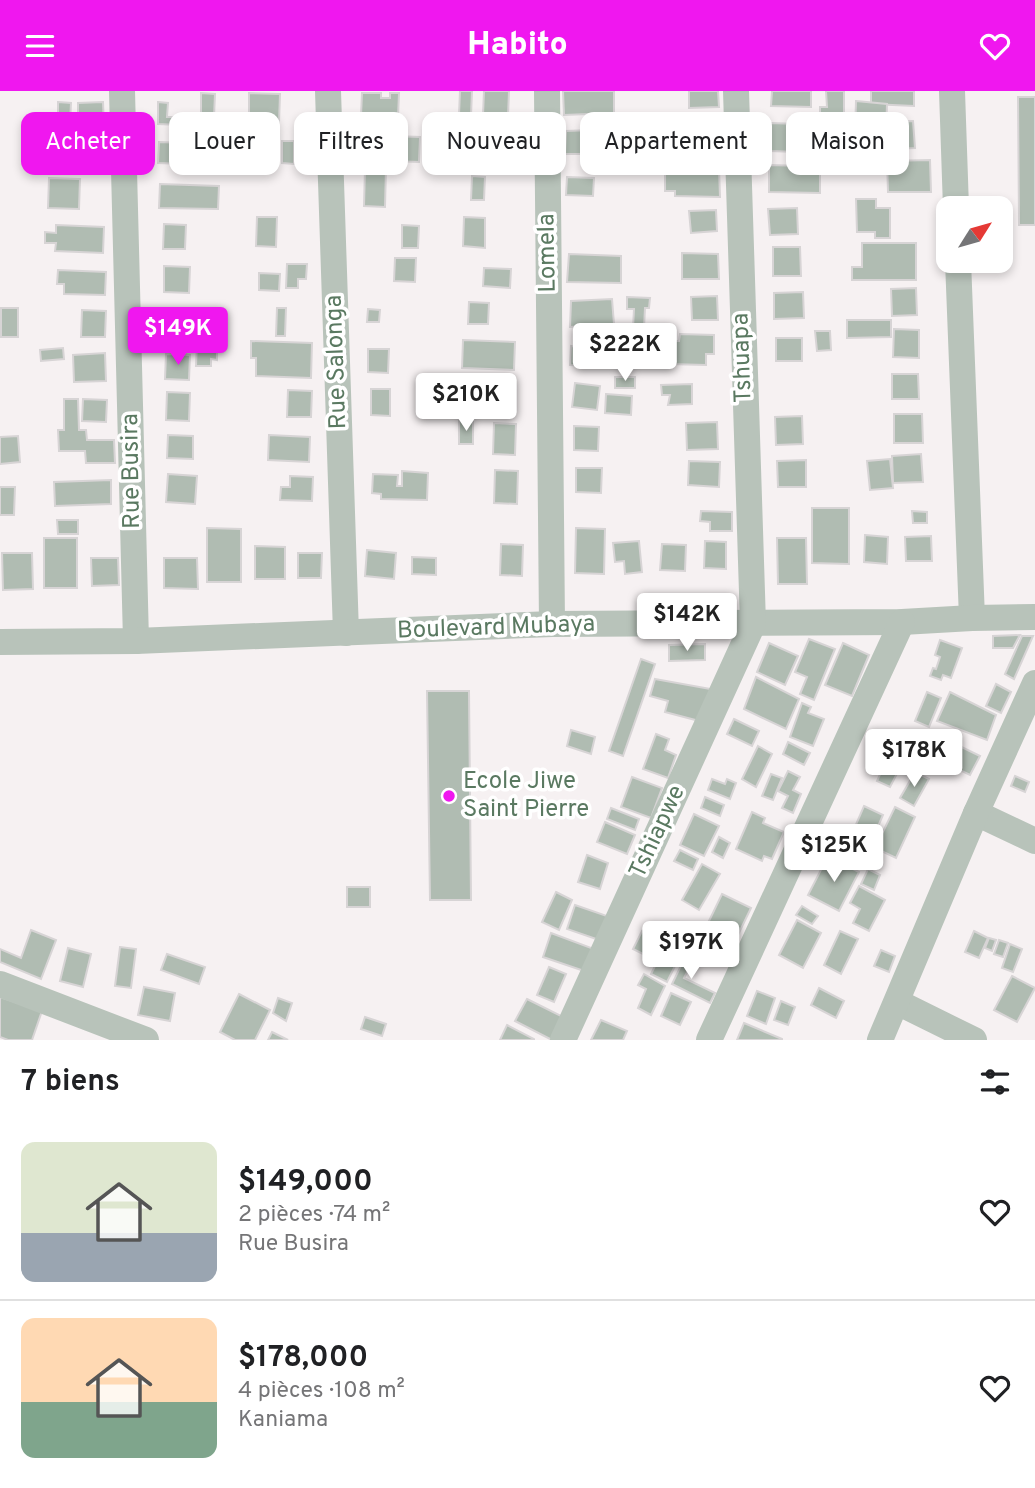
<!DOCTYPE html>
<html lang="fr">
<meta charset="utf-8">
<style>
:root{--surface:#fff;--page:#f2f2f2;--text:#202124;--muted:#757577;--line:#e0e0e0;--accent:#f017ef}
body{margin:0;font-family:Overpass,sans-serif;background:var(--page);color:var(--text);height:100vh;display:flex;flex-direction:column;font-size:26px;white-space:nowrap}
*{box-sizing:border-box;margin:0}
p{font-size:23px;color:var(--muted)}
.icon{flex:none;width:38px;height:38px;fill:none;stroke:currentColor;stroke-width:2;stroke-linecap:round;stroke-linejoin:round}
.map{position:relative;height:949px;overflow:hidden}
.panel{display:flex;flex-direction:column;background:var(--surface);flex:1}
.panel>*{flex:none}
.banner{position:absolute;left:21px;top:21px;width:994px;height:63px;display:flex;gap:14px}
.needle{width:46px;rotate:53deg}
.buttons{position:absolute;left:936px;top:105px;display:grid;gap:14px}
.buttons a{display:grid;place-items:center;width:77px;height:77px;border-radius:14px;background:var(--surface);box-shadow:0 4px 10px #0003;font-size:35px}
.price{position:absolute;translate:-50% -60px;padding:0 16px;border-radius:7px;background:#fff;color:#222;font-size:23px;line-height:46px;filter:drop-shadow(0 2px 4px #0008)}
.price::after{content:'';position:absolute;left:50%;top:42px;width:21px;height:16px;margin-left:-10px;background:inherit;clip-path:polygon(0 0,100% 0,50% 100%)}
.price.on{background:var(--accent);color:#fff}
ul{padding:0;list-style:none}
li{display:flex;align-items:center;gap:21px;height:175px;padding:0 21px}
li+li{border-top:2px solid var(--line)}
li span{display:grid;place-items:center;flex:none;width:196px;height:140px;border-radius:14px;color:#555}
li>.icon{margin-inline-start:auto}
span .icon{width:84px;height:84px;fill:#fffc;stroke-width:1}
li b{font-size:30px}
h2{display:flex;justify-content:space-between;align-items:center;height:84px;padding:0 21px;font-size:30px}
.tag{padding:0 24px;border-radius:14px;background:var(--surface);box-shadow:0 4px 10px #0003;font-size:24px;line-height:63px}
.tag.on{background:var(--accent);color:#fff}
header{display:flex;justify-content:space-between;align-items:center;height:91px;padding:0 21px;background:var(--accent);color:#fff;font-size:32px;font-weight:800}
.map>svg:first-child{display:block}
.building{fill:#b0bcb2;stroke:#d7d4d5;stroke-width:2}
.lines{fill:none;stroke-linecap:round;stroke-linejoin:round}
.minor{stroke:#b8c3ba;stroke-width:26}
.poi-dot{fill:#f017ef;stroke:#fff;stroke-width:2.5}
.labels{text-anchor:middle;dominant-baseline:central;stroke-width:7;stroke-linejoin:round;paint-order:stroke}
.street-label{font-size:24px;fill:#5a7961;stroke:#fff}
.poi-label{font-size:24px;fill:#5a7961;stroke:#fff;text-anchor:start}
</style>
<header><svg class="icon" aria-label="menu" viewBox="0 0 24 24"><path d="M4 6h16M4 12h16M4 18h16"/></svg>Habito<svg class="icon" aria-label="heart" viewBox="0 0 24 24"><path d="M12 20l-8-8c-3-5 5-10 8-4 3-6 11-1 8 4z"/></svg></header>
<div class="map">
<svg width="1035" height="949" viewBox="0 0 1035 949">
<rect width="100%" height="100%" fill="#f6f1f2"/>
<g class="building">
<polygon points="460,0 472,0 471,25 459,24"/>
<polygon points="484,0 509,0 508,25 483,24"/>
<polygon points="563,0 614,0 614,22 564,24"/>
<polygon points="689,0 718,0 719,16 689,17"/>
<polygon points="772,0 811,0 811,16 771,15"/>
<polygon points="826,0 844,0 844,24 820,24 820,16 827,16"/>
<polygon points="871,0 914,0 914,15 871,13"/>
<polygon points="201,2 215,3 214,26 201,26"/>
<polygon points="249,2 280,3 279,32 249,31"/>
<polygon points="362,2 381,2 381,7 390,7 390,2 399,2 398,26 361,25"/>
<polygon points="1018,6 1035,6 1035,134 1019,134"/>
<polygon points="856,10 887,13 886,44 855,42"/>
<polygon points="58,11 71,12 70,31 58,30"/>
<polygon points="103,11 104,36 78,37 78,12"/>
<polygon points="158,11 168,12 167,26 181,26 180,34 158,33"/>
<polygon points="913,30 915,57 889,58 887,31"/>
<polygon points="770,32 799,33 799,61 769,60"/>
<polygon points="709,35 712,59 662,64 660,40"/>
<polygon points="465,37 482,37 482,68 442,66 442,47 465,48"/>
<polygon points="591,39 592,63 565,63 566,40"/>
<polygon points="859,43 886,44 886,57 859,58"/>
<polygon points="365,44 420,46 419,71 364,69"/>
<polygon points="36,48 76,49 75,67 42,66 43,57 36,57"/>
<polygon points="282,50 294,50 294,73 282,72"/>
<polygon points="159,51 209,53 208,74 158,72"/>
<polygon points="80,53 104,54 103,80 80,79"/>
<polygon points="804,69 820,69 820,102 769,101 769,74 804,75"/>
<polygon points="930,69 931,101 888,101 887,70"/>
<polygon points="365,77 386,77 385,116 364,115"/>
<polygon points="665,77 719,77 720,106 675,105 675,100 665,100"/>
<polygon points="472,85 485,86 484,109 471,109"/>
<polygon points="567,86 594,87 593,105 566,104"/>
<polygon points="49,87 80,88 79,118 48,117"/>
<polygon points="160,93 219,95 218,118 159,117"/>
<polygon points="856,108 876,108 876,117 890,117 890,147 875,147 875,141 857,141"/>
<polygon points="797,117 798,143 770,144 768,118"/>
<polygon points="716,119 717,140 691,142 689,120"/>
<polygon points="257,126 277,126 276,156 256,155"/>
<polygon points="464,126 485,127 485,157 463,155"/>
<polygon points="164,133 186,134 185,158 163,158"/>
<polygon points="56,134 104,136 103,162 55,160 56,152 45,152 45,141 56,142"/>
<polygon points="402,134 419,135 418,157 402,157"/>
<polygon points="862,152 916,152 916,189 852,189 852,176 862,176"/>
<polygon points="773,156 800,156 801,185 773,185"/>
<polygon points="682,162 718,163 719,188 682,188"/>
<polygon points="569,163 621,165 621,192 567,191"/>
<polygon points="395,167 416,167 415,191 394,190"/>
<polygon points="287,173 307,173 306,188 298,188 298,197 286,197"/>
<polygon points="164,175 190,176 189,202 164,201"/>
<polygon points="484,177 511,178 510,197 483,195"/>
<polygon points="58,179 106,181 105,204 64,203 64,193 57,193"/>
<polygon points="259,182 280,183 279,200 259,199"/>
<polygon points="916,197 917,224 892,225 891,198"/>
<polygon points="803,201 804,227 774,228 774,202"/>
<polygon points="717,205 718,229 692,229 691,206"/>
<polygon points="627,206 650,207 649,217 645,217 644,237 633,237 634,218 627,218"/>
<polygon points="612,208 614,233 570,236 571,210"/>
<polygon points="469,211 489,212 488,233 468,233"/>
<rect x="1" y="217" width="17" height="29"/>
<polygon points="164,217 186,218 185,244 163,243"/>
<polygon points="277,217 286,217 285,245 276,245"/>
<polygon points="368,218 380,219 379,231 367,231"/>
<polygon points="82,219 106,220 105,246 81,246"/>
<polygon points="847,229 891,229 891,246 847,247"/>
<polygon points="894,238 919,239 919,267 893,266"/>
<polygon points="815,240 830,240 831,259 817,260"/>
<polygon points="680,243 714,244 714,263 706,263 706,274 668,273 669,250 679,250"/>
<rect x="776" y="247" width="26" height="23"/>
<polygon points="463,249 515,251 514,279 462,277"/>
<polygon points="251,250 312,252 311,287 256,285 256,267 251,267"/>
<polygon points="578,251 590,252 590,260 595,261 595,275 570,274 571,255 577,256"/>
<polygon points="197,252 217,253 217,269 211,268 211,275 196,275"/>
<polygon points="626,256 635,257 634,275 625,275"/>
<polygon points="63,257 64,268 41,270 40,259"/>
<polygon points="368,258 389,258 388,282 368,281"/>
<polygon points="105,262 106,290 74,291 73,264"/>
<polygon points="166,263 190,264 189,289 165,288"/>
<polygon points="892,283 918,283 919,308 892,308"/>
<rect x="615" y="286" width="20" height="11"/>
<polygon points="575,292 600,295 597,319 572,316"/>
<polygon points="692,293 692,313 668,314 670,304 662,304 661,294"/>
<polygon points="491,296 507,297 506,321 490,320"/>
<polygon points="371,298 390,298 390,325 371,324"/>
<polygon points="288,299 312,300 311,326 287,326"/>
<polygon points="167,301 190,302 189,330 166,329"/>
<polygon points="606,303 632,305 631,324 605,322"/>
<polygon points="64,308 78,308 79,339 86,339 87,349 114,349 115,372 86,372 85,360 59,360 58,339 64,339"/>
<polygon points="83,308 107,309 106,331 82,330"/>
<polygon points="894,323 922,323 923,352 894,352"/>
<polygon points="802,325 803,353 776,354 775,326"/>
<polygon points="459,330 473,331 473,353 459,353"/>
<polygon points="717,331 718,358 687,359 686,332"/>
<polygon points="494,332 516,333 515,364 493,363"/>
<polygon points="574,335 599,336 598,360 574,359"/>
<polygon points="168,344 193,345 193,368 167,367"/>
<polygon points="269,344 310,346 309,371 268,369"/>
<polygon points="18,345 20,371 0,373 0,346"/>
<polygon points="921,363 923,391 893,392 892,365"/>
<polygon points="890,368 893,397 870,399 867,370"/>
<polygon points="806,369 806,396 778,396 777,370"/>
<polygon points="689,370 720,371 719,396 688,394"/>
<polygon points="576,377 602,377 601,402 576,401"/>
<polygon points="495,379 518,380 517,413 494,412"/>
<polygon points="402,380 428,382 427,409 381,408 381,403 372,402 373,383 398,384 397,395 402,395"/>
<polygon points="168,383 197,385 195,413 166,411"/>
<polygon points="290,385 313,386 312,410 280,409 281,396 290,396"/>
<polygon points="111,389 111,413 55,415 54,391"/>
<polygon points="0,396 15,396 14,424 0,424"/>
<polygon points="812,417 849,417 849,473 812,472"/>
<polygon points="701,420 732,421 732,440 710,440 710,431 700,430"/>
<polygon points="912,420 927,421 927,432 913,432"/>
<polygon points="57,429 78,429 78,443 58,443"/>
<polygon points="207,437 241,438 241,491 207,491"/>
<polygon points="576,437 605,438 604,483 575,482"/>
<polygon points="865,444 888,446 887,473 864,471"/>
<polygon points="931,445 932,470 906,470 905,446"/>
<rect x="44" y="447" width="33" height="50"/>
<polygon points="777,447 806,447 807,493 778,493"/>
<polygon points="639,450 642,481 625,483 624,470 615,471 613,452"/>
<polygon points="705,450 726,451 726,478 704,477"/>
<polygon points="501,453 523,454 522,485 500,484"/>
<polygon points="662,453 686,454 685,480 660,479"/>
<polygon points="255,455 285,456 285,488 255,488"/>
<polygon points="367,459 396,462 394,488 365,485"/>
<polygon points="2,462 32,462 33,498 3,499"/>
<polygon points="298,462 322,462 321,487 298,487"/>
<polygon points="412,466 436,467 436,484 412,483"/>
<polygon points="91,467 118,467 119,494 92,495"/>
<polygon points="164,467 197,467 198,498 164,497"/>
<polygon points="1020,544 1013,557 993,557 993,545"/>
<polygon points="1022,545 1033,545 1014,588 1005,583"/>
<polygon points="809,548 835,558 814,609 800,603 807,586 795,581"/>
<polygon points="940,549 962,557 951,587 943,584 941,589 930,585 933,577 936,578 940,566 935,564"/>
<polygon points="769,552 798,565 785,594 757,581"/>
<polygon points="843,552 869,564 852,605 825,594"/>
<polygon points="705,553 705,569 669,570 669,554"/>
<polygon points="641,568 655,573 623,665 609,660"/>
<polygon points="756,586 799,608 786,638 744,618"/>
<polygon points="655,588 716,599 703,631 665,621 668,610 650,605"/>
<polygon points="996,593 1011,601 1001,622 986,615"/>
<polygon points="427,600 469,600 471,809 430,809"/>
<polygon points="927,601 941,607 929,636 915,630"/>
<polygon points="950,601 996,624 987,649 937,630"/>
<polygon points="802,612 811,616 808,622 824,628 813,655 790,646"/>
<polygon points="734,628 759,640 752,655 727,643"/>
<polygon points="571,639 595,646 591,663 567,655"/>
<polygon points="656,643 669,648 665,659 676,664 668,687 643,678"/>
<polygon points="939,645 980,665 970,684 929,664"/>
<polygon points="788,651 810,662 804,674 783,663"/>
<polygon points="758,655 772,663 756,696 742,688"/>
<polygon points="887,668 901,675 890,696 877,690"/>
<polygon points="788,680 800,686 793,699 801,703 793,722 782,717 788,705 778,700"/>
<polygon points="915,681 929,688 914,715 900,707"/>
<polygon points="771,683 782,687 773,709 762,705"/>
<polygon points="1015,685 1029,691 1025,701 1011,695"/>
<polygon points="632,686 662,697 651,727 621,716"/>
<polygon points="712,688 725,693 727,688 736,692 730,708 708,699"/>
<polygon points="705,706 724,714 720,725 701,717"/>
<polygon points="864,715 883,724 863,770 844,761"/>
<polygon points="895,716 915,726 896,767 875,757"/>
<polygon points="611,717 639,728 635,739 607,728"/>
<polygon points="752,721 765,727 763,732 784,741 772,768 764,765 762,770 736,758"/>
<polygon points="694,723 719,735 704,765 680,754"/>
<polygon points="605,731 635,744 627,763 597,751"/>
<polygon points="719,746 730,752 723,767 712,761"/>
<polygon points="680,759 698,768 693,779 674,770"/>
<polygon points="587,764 608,772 600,798 578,791"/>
<polygon points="828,765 859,781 839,820 808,804"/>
<polygon points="702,773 720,783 699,819 682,809"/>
<polygon points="868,778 880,784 874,799 861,793"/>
<polygon points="859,795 885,809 869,840 853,832 860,818 850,812"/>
<rect x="347" y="796" width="23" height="20"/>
<polygon points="556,801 572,809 559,839 542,831"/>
<polygon points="722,803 751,817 737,846 708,832"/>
<polygon points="575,814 607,825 599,849 567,838"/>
<polygon points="802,815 818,825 812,833 796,824"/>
<polygon points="797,829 821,842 803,877 779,864"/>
<polygon points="677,834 694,843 679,872 662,862"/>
<polygon points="31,839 56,849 41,888 0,871 0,858 21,867"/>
<polygon points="642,840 664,851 655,869 633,858"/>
<polygon points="840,840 858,848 841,883 824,874"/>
<polygon points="974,840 988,847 979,867 965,861"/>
<polygon points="551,842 594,858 587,881 543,866"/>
<polygon points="989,847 996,849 992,860 985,857"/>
<polygon points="999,849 1008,852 1003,866 994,863"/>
<polygon points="1010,853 1022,858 1013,881 1002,877"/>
<polygon points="120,856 136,858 131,897 115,895"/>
<polygon points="68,857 91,863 83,896 60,890"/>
<polygon points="881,859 895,865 889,881 874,875"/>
<polygon points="688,860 696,864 684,887 715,902 710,912 672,893"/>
<polygon points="167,863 205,876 199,893 161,879"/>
<polygon points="660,865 676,873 667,891 651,883"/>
<polygon points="549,876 566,883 554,911 537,904"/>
<polygon points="644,883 665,895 651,924 638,917 646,898 638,894"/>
<polygon points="1012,885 1035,897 1017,931 994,919"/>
<polygon points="144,896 175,902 170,930 138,924"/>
<polygon points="819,897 844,910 836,927 811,914"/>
<polygon points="757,900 775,907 766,933 747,925"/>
<polygon points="671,902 691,911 680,934 661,925"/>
<polygon points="239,903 270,919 255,949 235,949 220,941"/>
<polygon points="0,906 42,920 32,949 8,949 0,946"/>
<polygon points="278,907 292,912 286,930 273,922"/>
<polygon points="527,908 567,928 552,949 515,930"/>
<polygon points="781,910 795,916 788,934 774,929"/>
<polygon points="365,926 386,933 382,945 361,938"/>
<polygon points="601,929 627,940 623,949 591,949"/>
<polygon points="744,932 782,948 782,949 737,949"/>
<polygon points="507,934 534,948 534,949 500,949"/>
<polygon points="272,941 288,949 268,949"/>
</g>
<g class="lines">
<g class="minor">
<polyline points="122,0 136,550"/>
<polyline points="328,0 346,542"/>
<polyline points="547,0 552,533"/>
<polyline points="952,0 956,117"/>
<polyline points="958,170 972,527"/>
<polyline points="0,551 136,550 552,533 902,531 972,527 1035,526"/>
<polyline points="976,722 1035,750"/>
<polyline points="0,893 146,949"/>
<polyline points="897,911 974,949"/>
<polyline points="563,949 753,533 736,0"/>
<polyline points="709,949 902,531"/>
<polyline points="880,949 976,722 1035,592"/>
</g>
</g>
<circle class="poi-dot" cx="449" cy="705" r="7"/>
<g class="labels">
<g class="street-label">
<text transform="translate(548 162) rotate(-91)">Lomela</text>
<text transform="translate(743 267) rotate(-92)">Tshuapa</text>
<text transform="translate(337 271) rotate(-92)">Rue Salonga</text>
<text transform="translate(132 380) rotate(-91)">Rue Busira</text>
<text transform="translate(496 537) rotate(-2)">Boulevard Mubaya</text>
<text transform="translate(658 741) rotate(-65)">Tshiapwe</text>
</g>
<g class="poi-label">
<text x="463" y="691">Ecole Jiwe<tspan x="463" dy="28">Saint Pierre</tspan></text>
</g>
</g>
</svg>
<div class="buttons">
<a><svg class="needle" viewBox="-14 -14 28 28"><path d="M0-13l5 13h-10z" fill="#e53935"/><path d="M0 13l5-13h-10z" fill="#757577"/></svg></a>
</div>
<b class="price on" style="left:178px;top:276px">$149K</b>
<b class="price" style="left:625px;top:292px">$222K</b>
<b class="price" style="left:466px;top:342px">$210K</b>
<b class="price" style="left:687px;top:562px">$142K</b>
<b class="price" style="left:914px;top:698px">$178K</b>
<b class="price" style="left:834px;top:793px">$125K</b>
<b class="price" style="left:691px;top:890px">$197K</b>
<div class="banner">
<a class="tag on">Acheter</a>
<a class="tag">Louer</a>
<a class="tag">Filtres</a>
<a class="tag">Nouveau</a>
<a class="tag">Appartement</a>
<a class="tag">Maison</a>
</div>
</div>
<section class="panel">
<h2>7 biens<svg class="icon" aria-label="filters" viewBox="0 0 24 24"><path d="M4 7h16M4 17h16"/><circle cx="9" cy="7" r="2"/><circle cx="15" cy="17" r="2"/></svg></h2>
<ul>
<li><span style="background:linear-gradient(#dfe7d0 65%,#9aa5b1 0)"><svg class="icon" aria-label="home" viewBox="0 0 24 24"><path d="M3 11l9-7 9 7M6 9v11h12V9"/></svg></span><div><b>$149,000</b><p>2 pièces · 74 m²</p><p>Rue Busira</p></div><svg class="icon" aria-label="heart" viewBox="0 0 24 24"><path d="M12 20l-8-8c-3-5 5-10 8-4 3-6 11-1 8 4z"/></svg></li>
<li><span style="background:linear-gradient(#ffd9b3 60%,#7fa58c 0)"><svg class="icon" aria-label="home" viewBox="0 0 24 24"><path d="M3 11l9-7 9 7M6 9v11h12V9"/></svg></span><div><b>$178,000</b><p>4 pièces · 108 m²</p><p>Kaniama</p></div><svg class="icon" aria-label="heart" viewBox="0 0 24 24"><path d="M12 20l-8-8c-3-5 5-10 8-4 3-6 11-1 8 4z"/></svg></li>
</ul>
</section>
